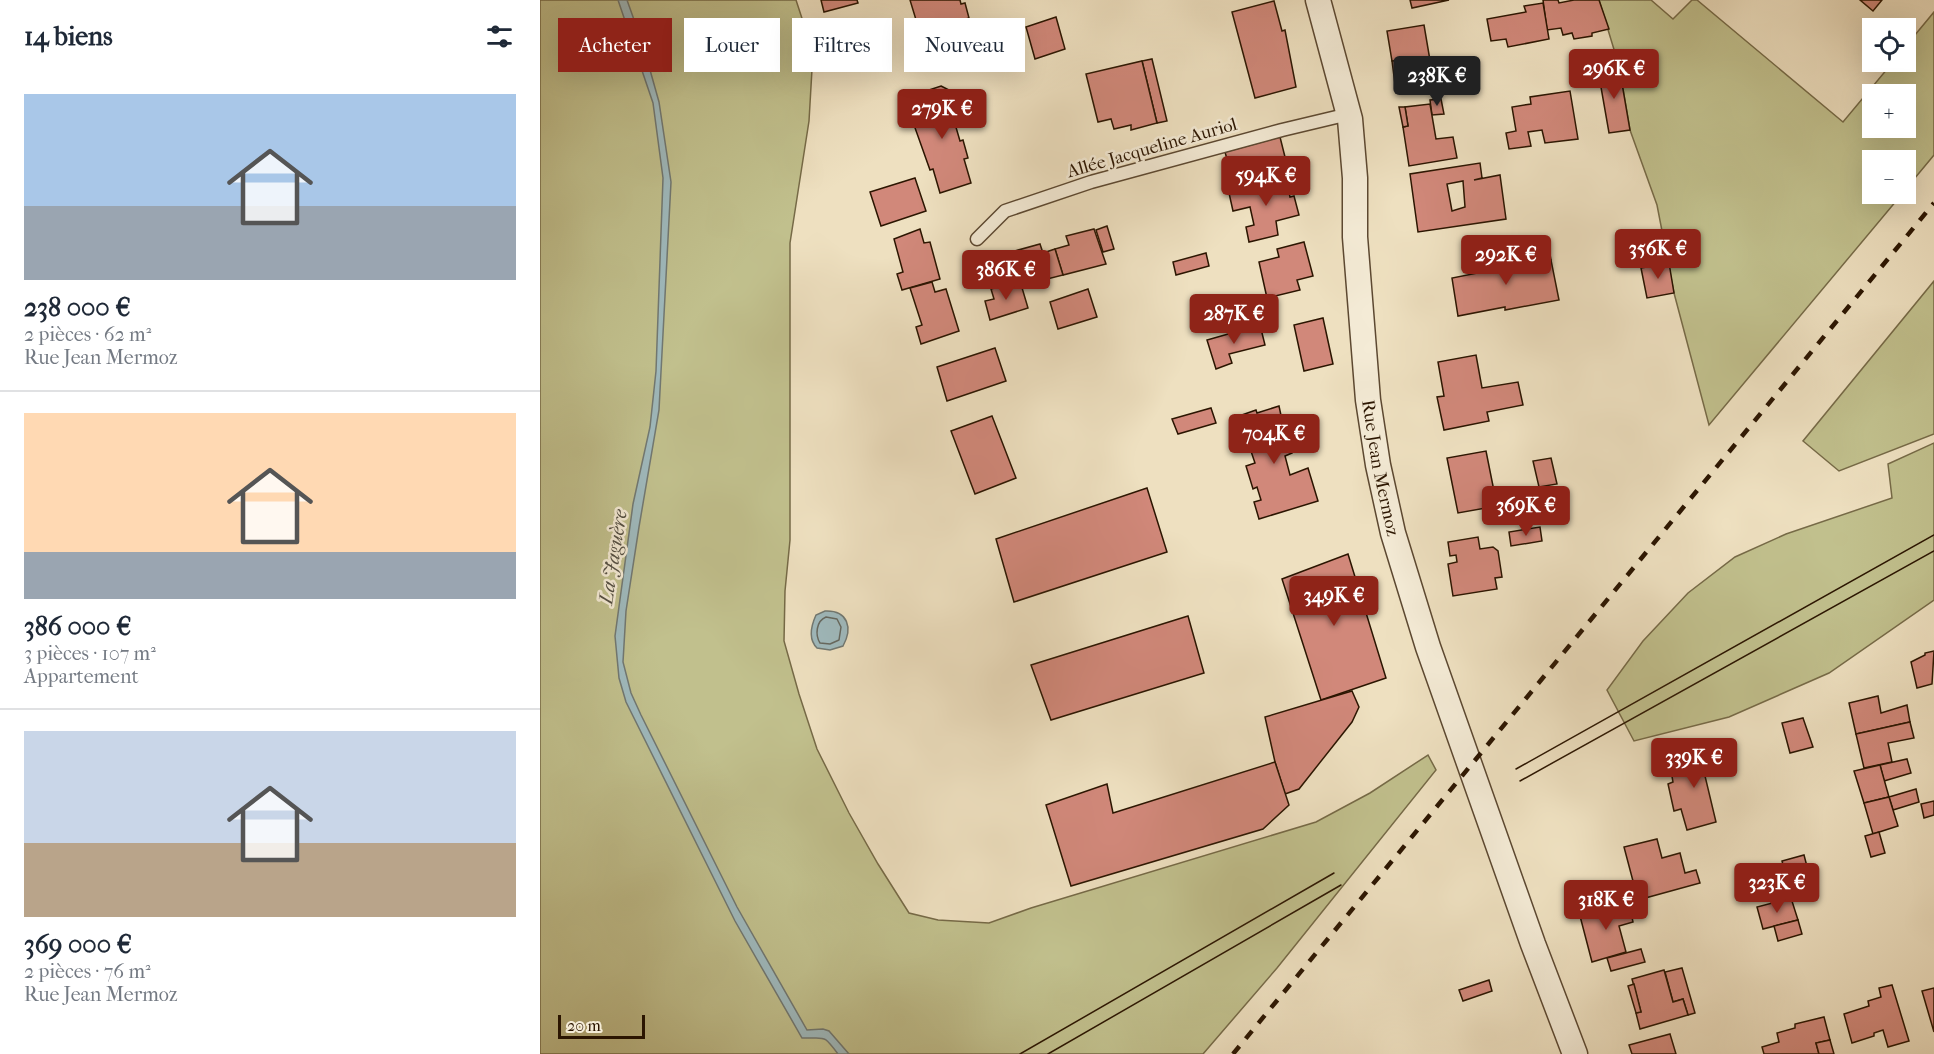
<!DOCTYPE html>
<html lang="fr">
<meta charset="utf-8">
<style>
:root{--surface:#fff;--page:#f6f6f7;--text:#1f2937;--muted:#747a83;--line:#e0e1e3;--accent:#8f2418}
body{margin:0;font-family:"IM FELL French Canon",serif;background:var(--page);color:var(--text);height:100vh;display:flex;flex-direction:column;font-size:22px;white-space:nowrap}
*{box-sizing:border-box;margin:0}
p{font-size:20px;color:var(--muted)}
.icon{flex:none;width:33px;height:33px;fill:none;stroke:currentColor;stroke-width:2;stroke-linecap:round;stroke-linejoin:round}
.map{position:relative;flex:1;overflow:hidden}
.drawer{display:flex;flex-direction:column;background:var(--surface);width:540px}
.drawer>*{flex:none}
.top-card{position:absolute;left:18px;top:18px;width:570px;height:54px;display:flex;gap:12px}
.fabs{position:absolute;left:1322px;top:18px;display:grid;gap:12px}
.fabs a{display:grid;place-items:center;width:54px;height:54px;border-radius:0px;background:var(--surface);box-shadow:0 6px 24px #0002;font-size:30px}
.scale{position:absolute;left:18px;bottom:15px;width:87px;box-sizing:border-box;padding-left:6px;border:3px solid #2b1501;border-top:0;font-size:16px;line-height:21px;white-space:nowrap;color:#2b1501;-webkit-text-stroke:4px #f4ebd6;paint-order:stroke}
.price{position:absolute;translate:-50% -51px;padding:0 14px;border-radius:6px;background:var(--accent);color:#fff;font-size:20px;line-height:39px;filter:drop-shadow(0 2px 3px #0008)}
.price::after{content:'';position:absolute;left:50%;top:36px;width:18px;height:14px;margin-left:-9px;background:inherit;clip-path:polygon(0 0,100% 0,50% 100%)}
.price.current{background:#222;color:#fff}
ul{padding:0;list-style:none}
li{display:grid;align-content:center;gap:12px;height:318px;padding:0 24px}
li+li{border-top:2px solid var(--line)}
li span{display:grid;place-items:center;height:186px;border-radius:0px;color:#555}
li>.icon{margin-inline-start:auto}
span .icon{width:108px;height:108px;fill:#fffc;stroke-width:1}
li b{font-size:26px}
h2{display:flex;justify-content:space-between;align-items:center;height:72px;padding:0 24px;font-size:26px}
.chip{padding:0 21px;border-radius:0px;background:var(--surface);box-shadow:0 6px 24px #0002;font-size:21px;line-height:54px}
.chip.current{background:var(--accent);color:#fff}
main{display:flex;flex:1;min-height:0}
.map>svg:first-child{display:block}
.green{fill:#c1c08d;stroke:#766a47;stroke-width:1.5;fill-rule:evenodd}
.water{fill:#9fbabe;stroke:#717872;stroke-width:1.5}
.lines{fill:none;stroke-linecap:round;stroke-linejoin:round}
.shore{stroke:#656860;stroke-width:1.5}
.building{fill:#d1887a;stroke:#2b1501;stroke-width:1.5;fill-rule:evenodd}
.service-casing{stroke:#5c4831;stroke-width:15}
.minor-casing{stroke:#5c4831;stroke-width:27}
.service{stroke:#f4ebd6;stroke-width:12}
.minor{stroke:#f4ebd6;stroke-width:24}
.tram{stroke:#2b1501;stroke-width:1.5}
.rail{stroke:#2b1501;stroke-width:4.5;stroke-dasharray:10 10;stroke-linecap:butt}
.labels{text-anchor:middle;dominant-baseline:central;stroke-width:5;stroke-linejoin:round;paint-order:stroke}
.street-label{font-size:18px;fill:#2b1501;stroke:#f4ebd6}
.water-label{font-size:20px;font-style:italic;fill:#544f43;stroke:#f4ebd6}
</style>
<main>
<section class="drawer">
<h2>14 biens<svg class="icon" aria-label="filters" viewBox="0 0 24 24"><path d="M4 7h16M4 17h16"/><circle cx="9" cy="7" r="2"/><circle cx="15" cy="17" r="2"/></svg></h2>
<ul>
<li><span style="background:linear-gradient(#a9c7e8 60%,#9aa5b1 0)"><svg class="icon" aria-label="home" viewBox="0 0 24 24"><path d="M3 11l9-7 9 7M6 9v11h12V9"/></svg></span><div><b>238 000 €</b><p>2 pièces · 62 m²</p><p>Rue Jean Mermoz</p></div></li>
<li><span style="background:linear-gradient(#ffd9b3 75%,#9aa5b1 0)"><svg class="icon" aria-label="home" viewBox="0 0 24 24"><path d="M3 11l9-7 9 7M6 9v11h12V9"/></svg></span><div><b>386 000 €</b><p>3 pièces · 107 m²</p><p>Appartement</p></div></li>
<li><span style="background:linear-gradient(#c9d6e8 60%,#b9a48a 0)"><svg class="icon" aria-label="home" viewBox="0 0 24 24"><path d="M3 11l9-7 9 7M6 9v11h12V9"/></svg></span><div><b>369 000 €</b><p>2 pièces · 76 m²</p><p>Rue Jean Mermoz</p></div></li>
</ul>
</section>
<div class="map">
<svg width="1394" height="1054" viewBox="0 0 1394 1054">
<rect width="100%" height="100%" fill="#eee0c0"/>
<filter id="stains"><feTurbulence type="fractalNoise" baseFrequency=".00333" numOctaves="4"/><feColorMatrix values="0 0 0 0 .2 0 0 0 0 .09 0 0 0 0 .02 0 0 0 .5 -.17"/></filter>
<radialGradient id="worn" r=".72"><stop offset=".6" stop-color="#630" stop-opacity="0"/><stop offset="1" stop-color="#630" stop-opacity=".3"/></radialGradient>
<g class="green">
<polygon points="0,0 256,0 273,52 269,121 250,243 250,540 245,591 244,641 259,694 277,749 309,813 338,864 369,913 398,920 449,923 491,908 776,822 830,793 888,755 896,770 737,968 663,1054 0,1054"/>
<path d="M1059,0H1111L1133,19L1152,0H1157L1303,122L1353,62H1365V47L1394,12V155L1365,190V160H1332V194H1362L1169,425L1134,293L1117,205L1090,130L1079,66ZM1332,94H1365V128H1332Z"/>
<polygon points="1394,281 1394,434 1299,471 1263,441"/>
<polygon points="1394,443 1394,600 1289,673 1189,717 1094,741 1067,690 1103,641 1148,593 1195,557 1246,534 1352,498 1348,464"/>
</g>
<g class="water">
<path d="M78,0H87L103,45L119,102L131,182L119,410L99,527L86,611L83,662L91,693L101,715L197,907L267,1030L283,1029L289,1031L309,1054H298C282,1033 286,1039 262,1038L195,921L86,702L79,678L75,636L93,504L110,427L116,371L123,178L113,103Z"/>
<path d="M285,611C308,610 313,628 303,646L290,650L277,648C268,639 271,626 276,615Z"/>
</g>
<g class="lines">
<path class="shore" d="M286,617L297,619L301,627L299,640L290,644L280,643C275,635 276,621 286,617Z"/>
</g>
<g class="building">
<polygon points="281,0 317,0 318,3 284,12"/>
<polygon points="370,0 420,0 421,4 425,3 429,18 380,33"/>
<polygon points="870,0 909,0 872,8"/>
<polygon points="1003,0 1018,0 1019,3 1034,0 1059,0 1069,29 1052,33 1052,36 1034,39 1032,33 1023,35 1021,28 1007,30"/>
<polygon points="1320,0 1342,0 1333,11"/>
<polygon points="734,1 742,31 745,30 756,87 715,98 692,12"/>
<polygon points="1003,3 1009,39 968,47 966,39 951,41 947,19 986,12 984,6"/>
<polygon points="516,17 525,49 495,59 486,27"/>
<polygon points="884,25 893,78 861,83 856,61 852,61 847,31"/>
<polygon points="612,59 627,121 617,123 602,61"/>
<polygon points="602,61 617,123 591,130 591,125 574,129 571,119 558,122 546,74"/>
<polygon points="852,61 856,61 861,83 855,84"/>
<polygon points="1079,66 1090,130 1069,133 1058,70"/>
<polygon points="401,86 409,90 416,111 413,117 420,141 423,140 428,158 424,159 431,183 400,193 393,169 390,170 374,125 377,124 372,109 384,105 387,102 383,92"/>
<polygon points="1030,91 1038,139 1005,143 1002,130 988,132 991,146 969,149 966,133 976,131 972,107 991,104 990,97"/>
<polygon points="901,99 904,114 892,115 890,100"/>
<polygon points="890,104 896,139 913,137 917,158 869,166 863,127 868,126 865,107"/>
<polygon points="859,107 865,107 868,126 863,127"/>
<polygon points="740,137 750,177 696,191 685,152"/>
<path d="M940,163L942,178L934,180L960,175L966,219L878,232L870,174ZM923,181L925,207L912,211L907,184Z"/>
<polygon points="375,178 386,211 341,226 330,192"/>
<polygon points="746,178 750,197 754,196 759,215 736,221 738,235 709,242 706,227 714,225 710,207 693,211 689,193"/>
<polygon points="567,226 574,249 563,252 556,230"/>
<polygon points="380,229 384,243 390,242 400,279 362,290 357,274 363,272 354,239"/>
<polygon points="554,229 566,264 523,275 515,249 529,245 526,236"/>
<polygon points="764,242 773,276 757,280 760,290 727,298 719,262 739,257 737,249"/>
<polygon points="500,244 503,253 515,249 523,275 499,281 499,283 482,288 471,252"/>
<polygon points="1009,249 1011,260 992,263 990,253"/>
<polygon points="666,253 669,266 636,275 633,262"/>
<polygon points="990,253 992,263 1011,260 1019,300 965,310 965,307 918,316 912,278 958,269 956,259"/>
<polygon points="1129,263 1134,293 1107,298 1101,268"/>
<polygon points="480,281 488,308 450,320 445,301 454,299 451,289"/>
<polygon points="392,282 395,292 406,289 419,331 381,344 376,327 382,325 370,288"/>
<polygon points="548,289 557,317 518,329 510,302"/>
<polygon points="783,318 793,364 764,371 754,325"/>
<polygon points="720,325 725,345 689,354 692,363 676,369 667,340"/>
<polygon points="455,348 466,381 407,401 397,367"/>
<polygon points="936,355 942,388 978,382 983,405 947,412 949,421 904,430 897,397 904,396 898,362"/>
<polygon points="739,406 743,425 752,453 745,456 750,475 768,468 778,501 719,519 714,502 721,500 717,487 713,489 706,466 715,463 699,416 716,410 717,413"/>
<polygon points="671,408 676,423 638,434 632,419"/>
<polygon points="452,416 476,478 435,494 411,431"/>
<polygon points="946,451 957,506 918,513 907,458"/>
<polygon points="1011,458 1017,484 999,487 993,461"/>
<polygon points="607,488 627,552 474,602 456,539"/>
<polygon points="1000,527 1002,541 971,546 969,532"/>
<polygon points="938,537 940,549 953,547 958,551 962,577 955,578 957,589 913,596 908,564 917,562 916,555 910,556 908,542"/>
<polygon points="808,554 846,678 781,700 742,579"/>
<polygon points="648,616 664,673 511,720 491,665"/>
<polygon points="1394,651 1392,684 1377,688 1371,662 1385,655 1385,653"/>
<polygon points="812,691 819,707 812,722 759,789 745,794 735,762 725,717"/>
<polygon points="1338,696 1341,713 1367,705 1370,722 1316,734 1309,703"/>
<polygon points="1263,718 1273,747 1250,753 1242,723"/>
<polygon points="1370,722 1374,738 1348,743 1352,762 1324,768 1316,734"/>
<polygon points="1179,752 1184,771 1165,776 1176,822 1147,830 1141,809 1134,811 1128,784 1133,782 1130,765"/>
<polygon points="1367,759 1371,773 1344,781 1340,765"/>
<polygon points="735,762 749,805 723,829 531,886 506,805 567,784 573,813"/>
<polygon points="1340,765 1349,797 1324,803 1314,771"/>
<polygon points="1376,789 1379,802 1353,810 1349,797"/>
<polygon points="1349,797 1358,826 1333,834 1324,803"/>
<polygon points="1394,801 1394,815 1384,818 1381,804"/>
<polygon points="1339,832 1345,853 1331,857 1325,836"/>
<polygon points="1117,839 1122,858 1140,853 1145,873 1156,870 1160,883 1098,900 1084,847"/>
<polygon points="1264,855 1270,878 1248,884 1242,861"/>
<polygon points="1251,898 1258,920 1223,929 1217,907"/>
<polygon points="1089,903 1093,922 1079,926 1086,952 1052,962 1040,916"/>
<polygon points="1258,920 1262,934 1238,941 1234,926"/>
<polygon points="1101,949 1105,962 1071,971 1067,958"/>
<polygon points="1142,968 1155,1013 1148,1015 1143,999 1133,1002 1125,972"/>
<polygon points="1124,970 1133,1002 1143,999 1148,1015 1100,1029 1096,1013 1101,1012 1092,979"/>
<polygon points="949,980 952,991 923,1001 919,990"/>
<polygon points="1094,984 1101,1012 1096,1013 1088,986"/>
<polygon points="1352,985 1369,1041 1348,1047 1343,1030 1334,1033 1334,1036 1312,1043 1304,1014 1329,1006 1328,1001 1341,997 1339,988"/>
<polygon points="1394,988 1394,1032 1382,991"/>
<polygon points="1284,1017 1290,1040 1276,1043 1279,1054 1224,1054 1222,1047 1239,1042 1237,1033 1255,1028 1255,1024"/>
<polygon points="1130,1034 1136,1054 1092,1054 1089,1045"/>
<polygon points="1290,1040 1294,1054 1279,1054 1276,1043"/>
</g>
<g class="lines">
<g class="service-casing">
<polyline id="service" points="437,239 465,211 551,182 742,130 809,114"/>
</g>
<g class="minor-casing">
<g id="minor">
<path id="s1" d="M778,0L810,119L815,178V237L828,400L838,465L853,533L888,647L993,944L1035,1054"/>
</g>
</g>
<use href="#service" class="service"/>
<use href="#minor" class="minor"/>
<g class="tram">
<polyline points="976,769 1394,535"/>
<polyline points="980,781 1394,551"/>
<polyline points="480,1054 794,873"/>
<polyline points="508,1054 801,885"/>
</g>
<polyline class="rail" points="693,1054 1394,203"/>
</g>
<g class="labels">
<g class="street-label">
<text transform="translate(612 148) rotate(-16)">Allée Jacqueline Auriol</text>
<text stroke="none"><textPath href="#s1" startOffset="474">Rue Jean Mermoz</textPath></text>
</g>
<g class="water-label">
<text transform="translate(73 557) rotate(-81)">La Jaguère</text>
</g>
</g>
<rect width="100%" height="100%" filter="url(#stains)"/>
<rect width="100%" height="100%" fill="url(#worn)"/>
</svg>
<div class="fabs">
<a><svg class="icon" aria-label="locate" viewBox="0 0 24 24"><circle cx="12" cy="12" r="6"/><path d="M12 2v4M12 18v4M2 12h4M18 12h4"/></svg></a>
<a>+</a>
<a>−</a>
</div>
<div class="scale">20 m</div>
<b class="price" style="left:1074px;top:100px">296K €</b>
<b class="price current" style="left:897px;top:107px">238K €</b>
<b class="price" style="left:402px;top:140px">279K €</b>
<b class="price" style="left:726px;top:207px">594K €</b>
<b class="price" style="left:1118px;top:280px">356K €</b>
<b class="price" style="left:966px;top:286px">292K €</b>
<b class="price" style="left:466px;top:301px">386K €</b>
<b class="price" style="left:694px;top:345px">287K €</b>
<b class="price" style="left:734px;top:465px">704K €</b>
<b class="price" style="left:986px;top:537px">369K €</b>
<b class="price" style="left:794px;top:627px">349K €</b>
<b class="price" style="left:1154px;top:789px">339K €</b>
<b class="price" style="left:1237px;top:914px">323K €</b>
<b class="price" style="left:1066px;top:931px">318K €</b>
<div class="top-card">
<a class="chip current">Acheter</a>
<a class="chip">Louer</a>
<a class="chip">Filtres</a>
<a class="chip">Nouveau</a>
</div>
</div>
</main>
